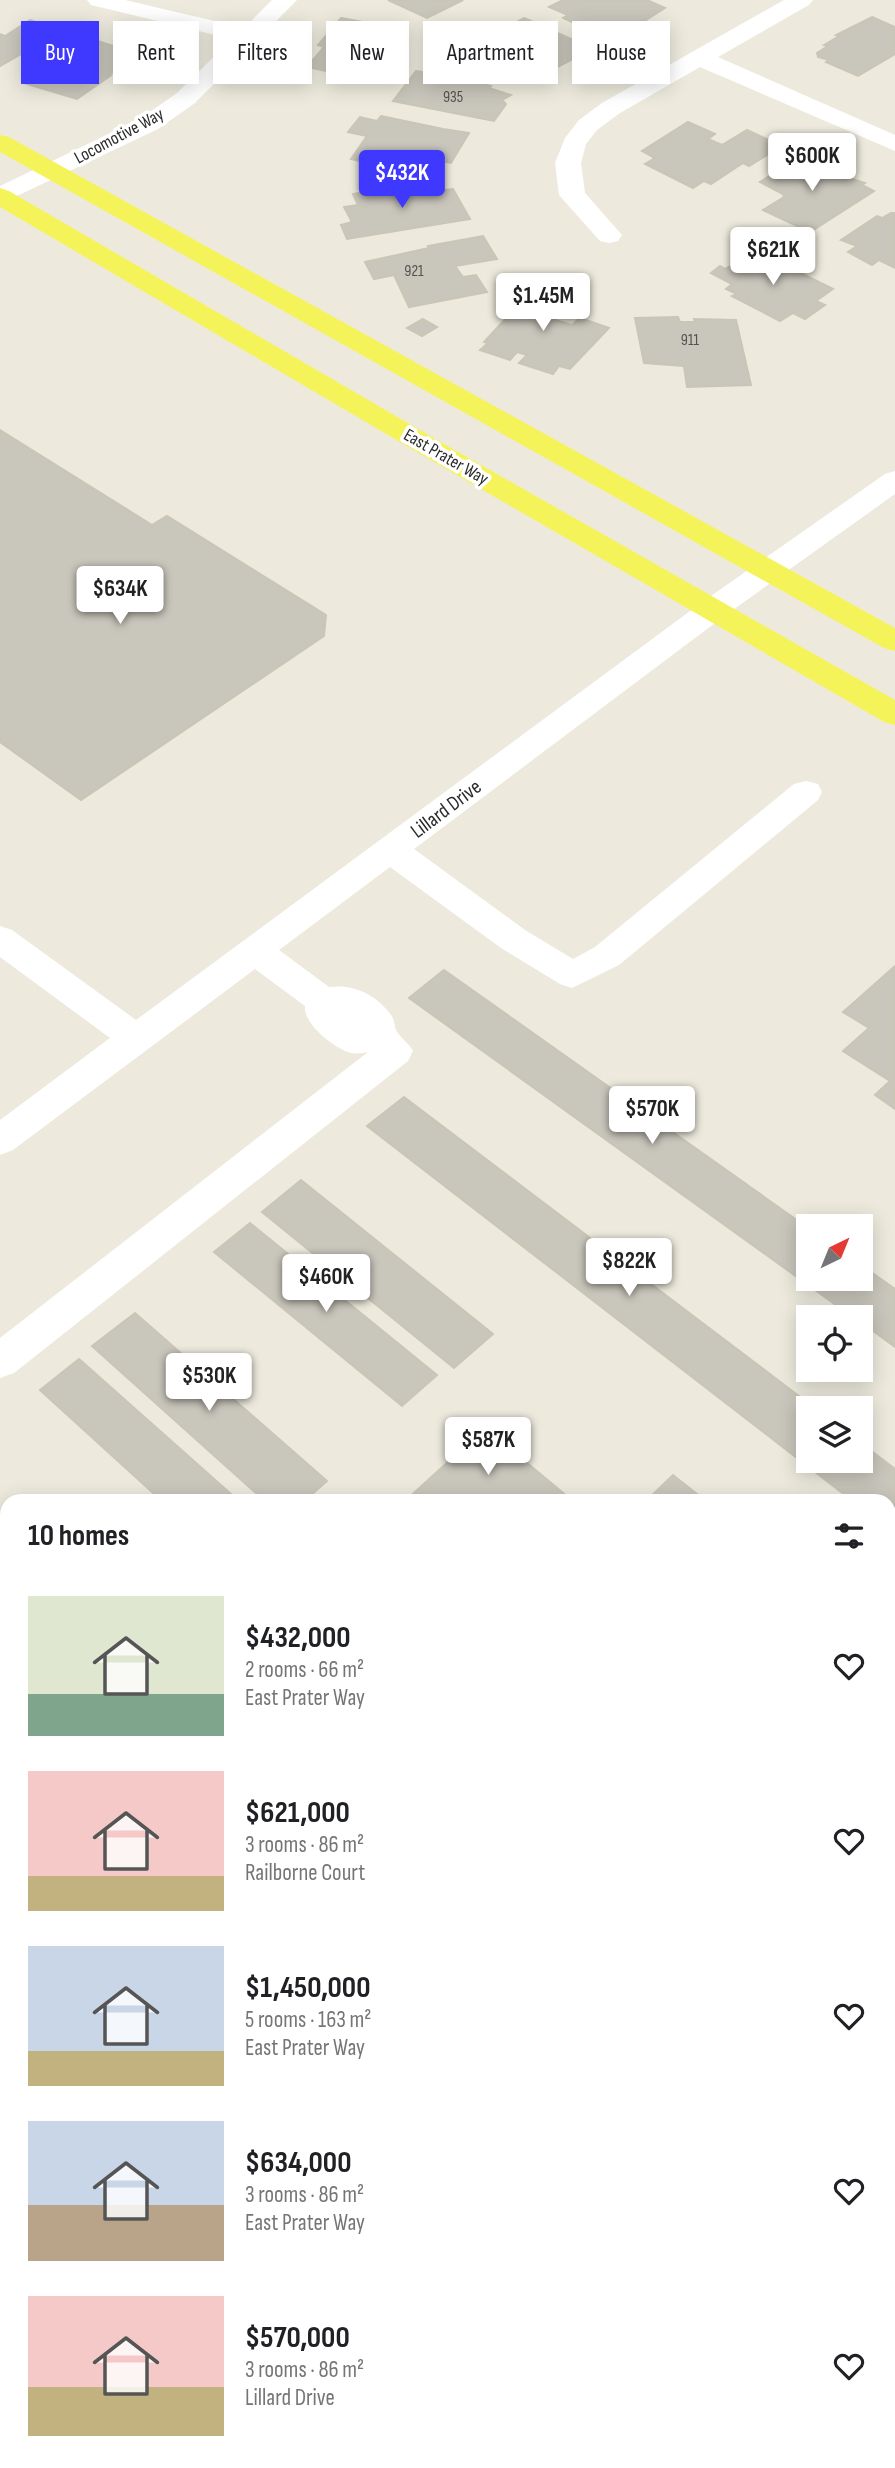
<!DOCTYPE html>
<meta charset="utf-8">
<style>
:root{--surface:#fff;--page:#f2f2f2;--text:#202124;--muted:#757577;--accent:#3f38ff}
body{margin:0;font-family:"Sofia Sans Condensed",sans-serif;background:var(--page);color:var(--text);height:100vh;display:flex;flex-direction:column;font-size:26px;white-space:nowrap}
*{box-sizing:border-box;margin:0}
p{font-size:23px;color:var(--muted)}
.icon{flex:none;width:38px;height:38px;fill:none;stroke:currentColor;stroke-width:2;stroke-linecap:round;stroke-linejoin:round}
.map{position:relative;flex:1;overflow:hidden}
.drawer{position:absolute;left:0px;top:1494px;width:896px;height:975px;display:flex;flex-direction:column;background:var(--surface);border-radius:21px 21px 0 0;box-shadow:0 4px 18px #0003}
.drawer>*{flex:none}
.hud{position:absolute;left:21px;top:21px;width:854px;height:63px;display:flex;gap:14px}
.needle{width:46px;rotate:43deg}
.controls{position:absolute;left:796px;top:1214px;display:grid;gap:14px}
.controls a{display:grid;place-items:center;width:77px;height:77px;border-radius:0px;background:var(--surface);box-shadow:0 4px 18px #0003;font-size:35px}
.price{position:absolute;translate:-50% -60px;padding:0 16px;border-radius:7px;background:#fff;color:#222;font-size:23px;line-height:46px;filter:drop-shadow(0 2px 4px #0008)}
.price::after{content:'';position:absolute;left:50%;top:42px;width:21px;height:16px;margin-left:-10px;background:inherit;clip-path:polygon(0 0,100% 0,50% 100%)}
.price.active{background:var(--accent);color:#fff}
ul{padding:0;list-style:none}
li{display:flex;align-items:center;gap:21px;height:175px;padding:0 28px}
li span{display:grid;place-items:center;flex:none;width:196px;height:140px;border-radius:0px;color:#555}
li>.icon{margin-inline-start:auto}
span .icon{width:84px;height:84px;fill:#fffc;stroke-width:1}
li b{font-size:30px}
h2{display:flex;justify-content:space-between;align-items:center;height:84px;padding:0 28px;font-size:30px}
.chip{padding:0 24px;border-radius:0px;background:var(--surface);box-shadow:0 4px 18px #0003;font-size:24px;line-height:63px}
.chip.active{background:var(--accent);color:#fff}
.map>svg:first-child{display:block}
.building{fill:#c9c6bc;stroke:#c9c6b6;stroke-width:2}
.lines{fill:none;stroke-linecap:round;stroke-linejoin:round}
.minor{fill:#fff;fill-rule:evenodd}
.major{fill:#f5f35a;fill-rule:evenodd}
.labels{text-anchor:middle;dominant-baseline:central;stroke-width:7;stroke-linejoin:round;paint-order:stroke}
.far-number-label{font-size:16px;fill:#52524f}
.far-street-label{font-size:18px;fill:#2b2b2b;stroke:#fff}
.street-label{font-size:21px;fill:#2b2b2b;stroke:#fff}
</style>
<div class="map">
<svg width="895" height="2468" viewBox="0 0 895 2468">
<rect width="100%" height="100%" fill="#edeadd"/>
<g class="building">
<polygon points="388,0 463,0 427,18"/>
<polygon points="563,0 647,0 665,8 613,41 563,18 568,15 549,7"/>
<polygon points="872,17 895,27 895,54 858,76 826,62 829,60 818,57 817,53 828,46 824,45 839,36 836,35"/>
<polygon points="341,18 395,28 366,63 356,61 344,75 307,67 324,47 318,45"/>
<polygon points="524,18 573,40 592,49 552,70 522,56 504,66 469,48"/>
<polygon points="30,20 61,31 0,66 0,34 5,36"/>
<polygon points="85,37 129,51 129,54 117,63 122,65 108,76 110,76 77,99 24,83"/>
<polygon points="416,71 469,79 469,81 491,86 489,88 511,95 502,100 506,104 494,121 393,101"/>
<polygon points="381,116 443,129 469,133 451,163 412,155 404,166 400,165 397,169 351,159 367,136 348,132 360,117 377,121"/>
<polygon points="688,122 715,134 708,139 722,145 747,130 782,146 749,166 743,163 711,184 704,181 693,188 645,164 655,158 642,151"/>
<polygon points="805,154 836,168 831,172 865,183 862,185 874,191 810,232 763,210 784,197 783,194 760,182"/>
<polygon points="408,185 411,189 433,187 436,191 453,189 470,219 347,239 341,225 352,222 344,207 358,205 353,194"/>
<polygon points="891,213 895,213 895,268 879,260 872,265 848,252 857,246 841,240 877,216 882,218"/>
<polygon points="483,236 497,259 455,266 463,277 476,275 487,292 409,307 394,275 374,279 365,262 429,248 428,246"/>
<polygon points="756,251 833,289 816,301 825,305 805,319 793,313 780,321 732,296 737,294 726,289 732,284 711,273 720,266 725,269 735,264"/>
<polygon points="533,284 571,297 552,319 572,325 580,318 609,328 570,369 559,366 553,374 519,363 527,355 517,352 510,360 480,350 488,343 484,342 511,313 506,311"/>
<polygon points="678,317 680,322 695,322 694,319 736,320 751,385 687,387 684,366 644,363 635,318"/>
<polygon points="423,319 437,327 422,336 407,328"/>
<polygon points="0,430 152,525 167,516 326,615 324,636 81,800 0,742"/>
<polygon points="895,966 895,1109 875,1095 890,1081 843,1051 869,1028 843,1012"/>
<polygon points="444,970 808,1228 808,1279 861,1279 861,1265 895,1289 895,1347 861,1322 861,1318 854,1318 409,998"/>
<polygon points="404,1097 816,1409 808,1409 808,1461 861,1461 861,1443 895,1469 895,1534 889,1529 889,1502 854,1502 367,1126"/>
<polygon points="301,1180 493,1334 454,1368 262,1212"/>
<polygon points="250,1223 437,1375 402,1406 214,1252"/>
<polygon points="135,1313 327,1481 303,1502 266,1502 92,1346"/>
<polygon points="79,1359 240,1502 163,1502 40,1390"/>
<polygon points="485,1428 574,1502 404,1502"/>
<polygon points="673,1475 707,1502 645,1502"/>
<polygon points="0,1522 7,1529 7,1620 0,1613"/>
<polygon points="895,2178 895,2405 889,2400 889,2185"/>
</g>
<g class="lines">
<g class="minor">
<polygon points="87,0 125,0 244,28 272,0 297,0 195,103 158,129 0,204 0,186 140,119 177,93 232,39 91,5"/>
<polygon points="784,0 813,0 809,5 718,57 895,135 895,151 700,67 620,113 597,130 586,144 581,163 585,193 622,235 618,241 609,243 600,241 559,195 555,163 565,138 579,120 602,103"/>
<path d="M895,471V494L723,617L414,849L525,930L573,959L595,947L794,784L806,781L818,784L822,792L818,800L619,965L572,988L560,984L501,948L390,867L279,950L329,987C353,984 376,994 391,1015C395,1020 394,1025 396,1030C399,1037 409,1043 413,1051L408,1061L14,1373L0,1378V1338L368,1052C363,1053 357,1054 351,1053C335,1049 303,1024 305,1006L255,969L13,1150L0,1155V1120L110,1038L0,957V926L12,930L136,1020L701,603L885,474Z"/>
<polygon points="895,1913 895,1964 889,1967 889,1915"/>
<polygon points="422,2462 479,2462 476,2468 420,2468"/>
</g>
<g class="major">
<polygon points="0,135 9,137 895,628 895,651 884,648 0,152"/>
<polygon points="0,188 9,191 437,440 895,700 895,725 884,722 417,452 0,207"/>
</g>
</g>
<g class="labels">
<g class="far-number-label">
<text x="453" y="97">935</text>
<text x="414" y="271">921</text>
<text x="690" y="340">911</text>
</g>
<g class="far-street-label">
<text transform="translate(119 136) rotate(-28)">Locomotive Way</text>
<text transform="translate(446 457) rotate(30)">East Prater Way</text>
</g>
<g class="street-label">
<text transform="translate(446 809) rotate(-37)">Lillard Drive</text>
</g>
</g>
</svg>
<div class="controls">
<a><svg class="needle" viewBox="-14 -14 28 28"><path d="M0-13l5 13h-10z" fill="#e53935"/><path d="M0 13l5-13h-10z" fill="#757577"/></svg></a>
<a><svg class="icon" aria-label="locate" viewBox="0 0 24 24"><circle cx="12" cy="12" r="6"/><path d="M12 2v4M12 18v4M2 12h4M18 12h4"/></svg></a>
<a><svg class="icon" aria-label="layers" viewBox="0 0 24 24"><path d="M12 4l9 5-9 5-9-5zM3 14l9 5 9-5"/></svg></a>
</div>
<b class="price" style="left:812px;top:193px">$600K</b>
<b class="price active" style="left:402px;top:210px">$432K</b>
<b class="price" style="left:773px;top:287px">$621K</b>
<b class="price" style="left:543px;top:333px">$1.45M</b>
<b class="price" style="left:120px;top:626px">$634K</b>
<b class="price" style="left:652px;top:1146px">$570K</b>
<b class="price" style="left:629px;top:1298px">$822K</b>
<b class="price" style="left:326px;top:1314px">$460K</b>
<b class="price" style="left:209px;top:1413px">$530K</b>
<b class="price" style="left:488px;top:1477px">$587K</b>
<div class="hud">
<a class="chip active">Buy</a>
<a class="chip">Rent</a>
<a class="chip">Filters</a>
<a class="chip">New</a>
<a class="chip">Apartment</a>
<a class="chip">House</a>
</div>
<section class="drawer">
<h2>10 homes<svg class="icon" aria-label="filters" viewBox="0 0 24 24"><path d="M4 7h16M4 17h16"/><circle cx="9" cy="7" r="2"/><circle cx="15" cy="17" r="2"/></svg></h2>
<ul>
<li><span style="background:linear-gradient(#dfe7d0 70%,#7fa58c 0)"><svg class="icon" aria-label="home" viewBox="0 0 24 24"><path d="M3 11l9-7 9 7M6 9v11h12V9"/></svg></span><div><b>$432,000</b><p>2 rooms · 66 m²</p><p>East Prater Way</p></div><svg class="icon" aria-label="heart" viewBox="0 0 24 24"><path d="M12 20l-8-8c-3-5 5-10 8-4 3-6 11-1 8 4z"/></svg></li>
<li><span style="background:linear-gradient(#f6c9c9 75%,#c2b280 0)"><svg class="icon" aria-label="home" viewBox="0 0 24 24"><path d="M3 11l9-7 9 7M6 9v11h12V9"/></svg></span><div><b>$621,000</b><p>3 rooms · 86 m²</p><p>Railborne Court</p></div><svg class="icon" aria-label="heart" viewBox="0 0 24 24"><path d="M12 20l-8-8c-3-5 5-10 8-4 3-6 11-1 8 4z"/></svg></li>
<li><span style="background:linear-gradient(#c9d6e8 75%,#c2b280 0)"><svg class="icon" aria-label="home" viewBox="0 0 24 24"><path d="M3 11l9-7 9 7M6 9v11h12V9"/></svg></span><div><b>$1,450,000</b><p>5 rooms · 163 m²</p><p>East Prater Way</p></div><svg class="icon" aria-label="heart" viewBox="0 0 24 24"><path d="M12 20l-8-8c-3-5 5-10 8-4 3-6 11-1 8 4z"/></svg></li>
<li><span style="background:linear-gradient(#c9d6e8 60%,#b9a48a 0)"><svg class="icon" aria-label="home" viewBox="0 0 24 24"><path d="M3 11l9-7 9 7M6 9v11h12V9"/></svg></span><div><b>$634,000</b><p>3 rooms · 86 m²</p><p>East Prater Way</p></div><svg class="icon" aria-label="heart" viewBox="0 0 24 24"><path d="M12 20l-8-8c-3-5 5-10 8-4 3-6 11-1 8 4z"/></svg></li>
<li><span style="background:linear-gradient(#f6c9c9 65%,#c2b280 0)"><svg class="icon" aria-label="home" viewBox="0 0 24 24"><path d="M3 11l9-7 9 7M6 9v11h12V9"/></svg></span><div><b>$570,000</b><p>3 rooms · 86 m²</p><p>Lillard Drive</p></div><svg class="icon" aria-label="heart" viewBox="0 0 24 24"><path d="M12 20l-8-8c-3-5 5-10 8-4 3-6 11-1 8 4z"/></svg></li>
</ul>
</section>
</div>
